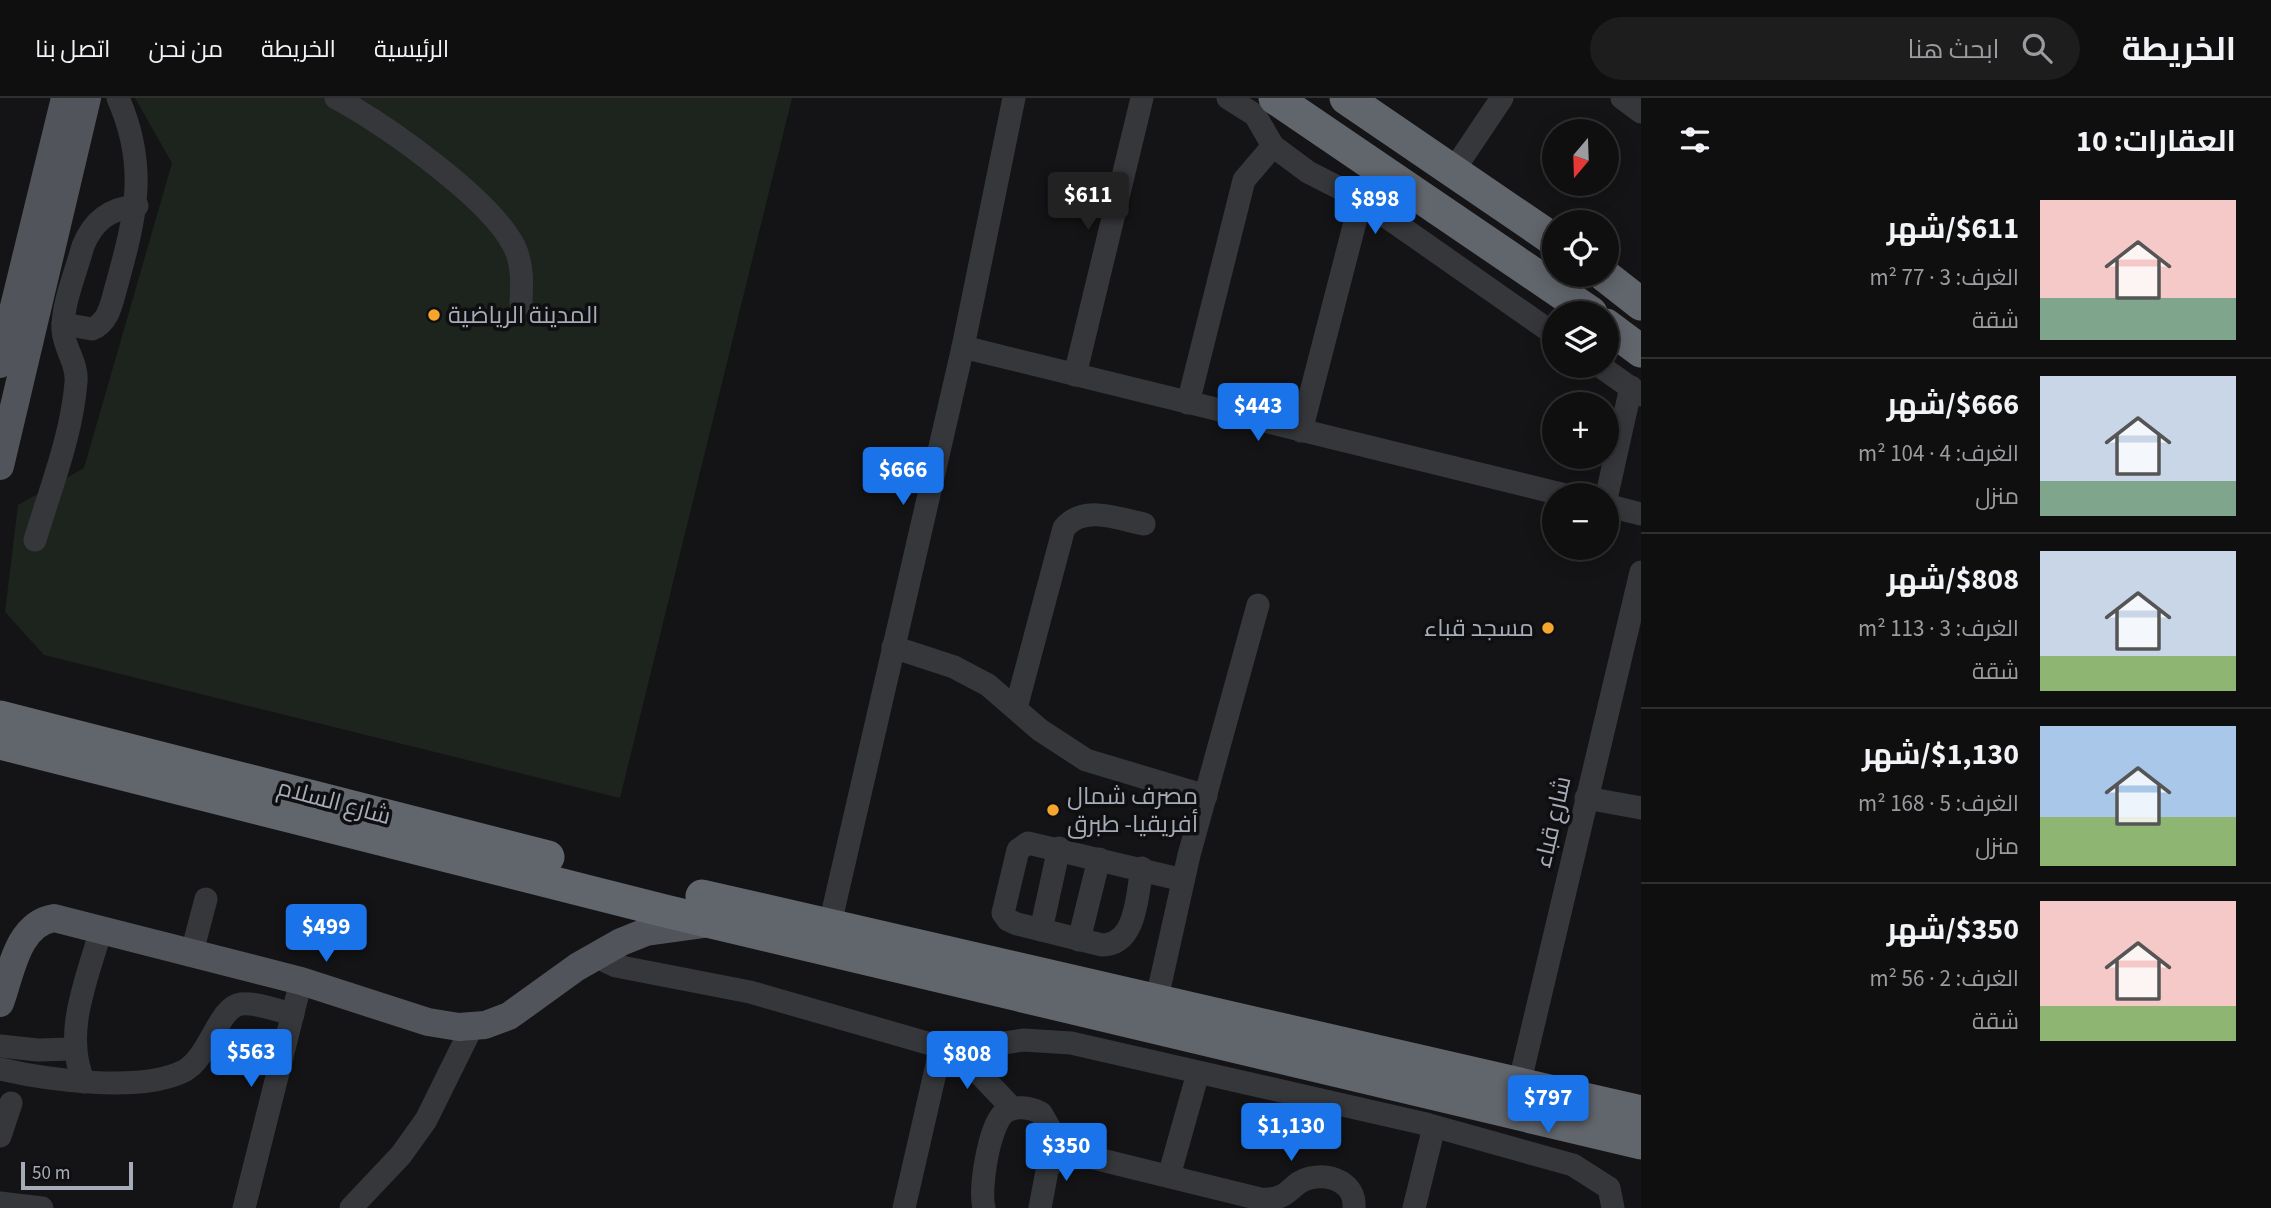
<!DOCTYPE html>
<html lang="ar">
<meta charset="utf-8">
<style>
:root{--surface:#0f0f10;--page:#1d1d1e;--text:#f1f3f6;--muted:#9b9c9f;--line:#2f2f30;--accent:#1a73e8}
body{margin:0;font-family:"Source Sans 3",Cairo,sans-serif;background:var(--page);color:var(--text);direction:rtl;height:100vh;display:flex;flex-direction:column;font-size:26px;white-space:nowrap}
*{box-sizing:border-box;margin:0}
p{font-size:23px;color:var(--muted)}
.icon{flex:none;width:38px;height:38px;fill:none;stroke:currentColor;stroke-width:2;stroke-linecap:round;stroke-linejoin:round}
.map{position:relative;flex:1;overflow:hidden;direction:ltr}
.sheet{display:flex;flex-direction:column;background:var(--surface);width:630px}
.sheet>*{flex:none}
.needle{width:46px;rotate:199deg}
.controls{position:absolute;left:1542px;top:21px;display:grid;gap:14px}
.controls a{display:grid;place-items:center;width:77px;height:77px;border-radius:50%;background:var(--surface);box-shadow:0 4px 18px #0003,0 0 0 2px var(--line);font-size:35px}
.scale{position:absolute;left:21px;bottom:18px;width:112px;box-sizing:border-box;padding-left:7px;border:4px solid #a6acb7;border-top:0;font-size:19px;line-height:24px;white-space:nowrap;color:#a6acb7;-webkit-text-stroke:5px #0f0f11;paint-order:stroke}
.price{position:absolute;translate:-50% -60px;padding:0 16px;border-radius:7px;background:var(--accent);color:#fff;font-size:23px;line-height:46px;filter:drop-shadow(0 2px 4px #0008)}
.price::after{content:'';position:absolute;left:50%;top:42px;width:21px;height:16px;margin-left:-10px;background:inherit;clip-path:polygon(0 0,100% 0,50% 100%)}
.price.current{background:#222;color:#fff}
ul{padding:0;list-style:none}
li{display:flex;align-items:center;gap:21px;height:175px;padding:0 35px}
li+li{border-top:2px solid var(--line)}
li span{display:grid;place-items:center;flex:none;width:196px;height:140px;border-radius:0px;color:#555}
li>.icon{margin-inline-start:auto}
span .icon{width:84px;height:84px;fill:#fffc;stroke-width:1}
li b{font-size:30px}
h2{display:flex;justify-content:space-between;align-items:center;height:84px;padding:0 35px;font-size:30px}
header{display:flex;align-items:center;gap:42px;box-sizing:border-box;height:98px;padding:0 35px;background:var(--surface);border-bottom:2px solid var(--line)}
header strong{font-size:33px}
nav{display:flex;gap:38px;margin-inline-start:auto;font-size:24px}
.search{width:490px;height:63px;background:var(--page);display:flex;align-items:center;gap:18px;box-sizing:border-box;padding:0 24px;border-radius:38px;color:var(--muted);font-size:26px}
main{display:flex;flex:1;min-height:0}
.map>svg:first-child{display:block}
.pitch{fill:#1c241d}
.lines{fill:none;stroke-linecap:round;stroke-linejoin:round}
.minor{stroke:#35373b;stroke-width:23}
.major{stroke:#51545a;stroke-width:28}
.highway{stroke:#61656c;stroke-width:33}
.poi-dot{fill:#f6a52d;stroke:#0f0f11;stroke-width:2.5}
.labels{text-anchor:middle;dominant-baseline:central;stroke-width:7;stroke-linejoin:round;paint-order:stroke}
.poi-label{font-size:24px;fill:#a6acb7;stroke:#0f0f11;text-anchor:start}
.street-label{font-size:24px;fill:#a6acb7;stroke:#0f0f11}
</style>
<header>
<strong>الخريطة</strong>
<div class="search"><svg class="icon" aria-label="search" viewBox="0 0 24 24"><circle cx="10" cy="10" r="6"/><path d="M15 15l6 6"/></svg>ابحث هنا</div>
<nav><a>الرئيسية</a><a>الخريطة</a><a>من نحن</a><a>اتصل بنا</a></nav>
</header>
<main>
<section class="sheet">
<h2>العقارات: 10<svg class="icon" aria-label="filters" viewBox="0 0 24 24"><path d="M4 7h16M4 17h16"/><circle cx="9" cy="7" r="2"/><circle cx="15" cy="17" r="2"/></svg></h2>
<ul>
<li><span style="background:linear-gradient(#f6c9c9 70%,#7fa58c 0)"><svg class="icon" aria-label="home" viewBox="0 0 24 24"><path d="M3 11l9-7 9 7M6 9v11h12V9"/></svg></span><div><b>$611/شهر</b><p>الغرف: 3 · 77 m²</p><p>شقة</p></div></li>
<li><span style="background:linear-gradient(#c9d6e8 75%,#7fa58c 0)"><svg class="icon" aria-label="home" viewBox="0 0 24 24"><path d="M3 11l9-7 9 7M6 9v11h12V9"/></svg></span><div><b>$666/شهر</b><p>الغرف: 4 · 104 m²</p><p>منزل</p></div></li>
<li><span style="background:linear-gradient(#c9d6e8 75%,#8fb573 0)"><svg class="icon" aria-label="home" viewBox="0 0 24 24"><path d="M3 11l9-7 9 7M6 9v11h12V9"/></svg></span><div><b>$808/شهر</b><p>الغرف: 3 · 113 m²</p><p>شقة</p></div></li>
<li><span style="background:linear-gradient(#a9c7e8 65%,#8fb573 0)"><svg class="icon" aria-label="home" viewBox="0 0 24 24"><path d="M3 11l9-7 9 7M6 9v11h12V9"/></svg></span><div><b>$1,130/شهر</b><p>الغرف: 5 · 168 m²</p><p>منزل</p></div></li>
<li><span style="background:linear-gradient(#f6c9c9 75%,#8fb573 0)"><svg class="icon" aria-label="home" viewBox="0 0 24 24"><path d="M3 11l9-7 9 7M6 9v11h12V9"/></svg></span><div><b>$350/شهر</b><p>الغرف: 2 · 56 m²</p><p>شقة</p></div></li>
</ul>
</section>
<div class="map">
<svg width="1641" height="1110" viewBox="0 0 1641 1110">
<rect width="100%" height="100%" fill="#141416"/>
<polygon class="pitch" points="135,0 792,0 620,700 44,557 5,514 18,407 84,370 172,65"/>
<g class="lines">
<g class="minor">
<path d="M336,0C384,26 490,100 514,148C523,166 522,186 521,206"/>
<polyline points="1228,0 1255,17 1273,48 1308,74 1361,101 1554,236"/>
<polyline points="1622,0 1641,14"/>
<polyline points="1453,73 1502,0"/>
<path d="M63,226L92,231C110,224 112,202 117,186C136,117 148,68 118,0"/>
<polyline points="963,249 1565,397"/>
<polyline points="1600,268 1641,297"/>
<polyline points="1075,277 1142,0"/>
<polyline points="1188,305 1244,82 1273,48"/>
<polyline points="1301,333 1361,101"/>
<polyline points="1606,401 1631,289"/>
<polyline points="1606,407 1641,416"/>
<path d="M35,442C50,392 72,337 76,284C78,265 64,251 63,232C62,206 76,174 83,148C93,123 110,110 137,108"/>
<polyline points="893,549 954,569 988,587 1040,632 1086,662 1206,698"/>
<path d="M1016,610L1064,430C1084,406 1118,421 1144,426"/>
<polyline points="1586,700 1641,710"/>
<path d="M1142,770C1137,796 1137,847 1102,847L1017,826L1008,822L1003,815L1018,752L1028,745L1183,782"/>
<polyline points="830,826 963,249 1014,0"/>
<polyline points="1041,832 1059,750"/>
<polyline points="1079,842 1099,761"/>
<polyline points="192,854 206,801"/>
<polyline points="595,858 616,868 750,894 941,949 972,950 1023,942 1071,945 1426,1026 1432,1033 1431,1041 1414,1110"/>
<polyline points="1157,900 1189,757 1258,507"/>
<polyline points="0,948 38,952 73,951"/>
<polyline points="963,950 973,969 1012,1010"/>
<path d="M0,971C47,982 141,995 184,973C210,959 218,909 241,906C256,904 277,913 293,916"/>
<path d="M84,984C62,934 88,880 101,831"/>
<polyline points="1519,987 1641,474"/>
<polyline points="1426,1026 1573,1067 1609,1090 1613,1110"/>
<polyline points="0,1038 11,1005"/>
<polyline points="1169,1078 1198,975"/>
<polyline points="0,1105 42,1110"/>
<polyline points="244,1110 301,883"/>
<polyline points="351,1110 401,1057 426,1022 472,929"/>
<polyline points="904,1110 941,949"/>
<path d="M984,1110C979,1091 989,1028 1004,1015C1014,1007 1030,1009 1041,1015L1060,1048L1073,1055L1260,1101C1292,1103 1288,1085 1310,1080C1332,1075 1356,1086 1354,1110"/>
<polyline points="1040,1110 1047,1073 1060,1048"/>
</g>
<g class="major">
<polyline points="0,266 65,0"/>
<polyline points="0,368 87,0"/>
<path d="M0,905C11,875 17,826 54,820L301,883L428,924L459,929L485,927L509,918L577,869L621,844L646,834L704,826"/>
</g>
<g class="highway">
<polyline points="1275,0 1591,215"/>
<polyline points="1346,0 1554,142"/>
<polyline points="1604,177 1641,206"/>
<polyline points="1606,227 1641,253"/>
<polyline points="0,619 548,759"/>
<polyline points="0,645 665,813 1641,1045"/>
<polyline points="702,798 1641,1014"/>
</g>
</g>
<g class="poi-dot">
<circle cx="434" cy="217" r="7"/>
<circle cx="1548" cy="530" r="7"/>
<circle cx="1053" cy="712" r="7"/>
</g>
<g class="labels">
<g class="poi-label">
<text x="448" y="217">المدينة الرياضية</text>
<text x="1534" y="530" text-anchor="end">مسجد قباء</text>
<text x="1067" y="698">مصرف شمال<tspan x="1067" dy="28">أفريقيا- طبرق</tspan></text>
</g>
<g class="street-label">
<text transform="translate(334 704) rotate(15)">شارع السلام</text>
<text transform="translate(1553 724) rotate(-77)">شارع قباء</text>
</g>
</g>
</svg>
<div class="controls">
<a><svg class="needle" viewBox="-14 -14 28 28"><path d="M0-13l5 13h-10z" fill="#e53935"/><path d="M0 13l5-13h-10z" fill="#9b9c9f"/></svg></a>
<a><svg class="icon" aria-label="locate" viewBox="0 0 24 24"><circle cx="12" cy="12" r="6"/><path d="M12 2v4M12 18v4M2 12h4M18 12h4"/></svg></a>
<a><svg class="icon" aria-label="layers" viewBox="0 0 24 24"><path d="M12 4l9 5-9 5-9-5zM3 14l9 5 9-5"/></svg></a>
<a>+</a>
<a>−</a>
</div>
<div class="scale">50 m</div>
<b class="price current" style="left:1088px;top:134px">$611</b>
<b class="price" style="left:1375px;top:138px">$898</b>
<b class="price" style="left:1258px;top:345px">$443</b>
<b class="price" style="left:903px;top:409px">$666</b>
<b class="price" style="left:326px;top:866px">$499</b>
<b class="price" style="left:251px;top:991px">$563</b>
<b class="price" style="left:967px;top:993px">$808</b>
<b class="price" style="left:1548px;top:1037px">$797</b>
<b class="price" style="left:1291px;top:1065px">$1,130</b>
<b class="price" style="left:1066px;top:1085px">$350</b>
</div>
</main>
